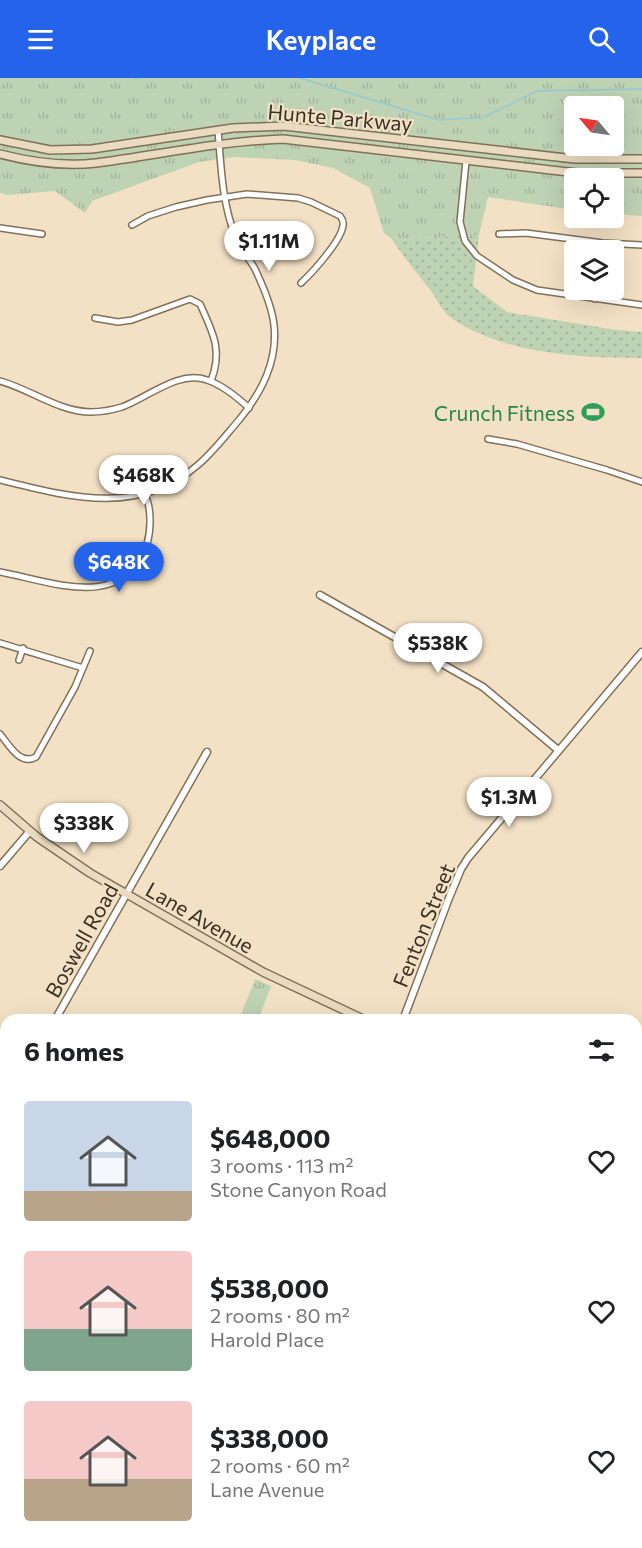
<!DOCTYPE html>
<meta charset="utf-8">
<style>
:root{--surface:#fff;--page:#f6f6f6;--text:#202124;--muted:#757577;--accent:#2563eb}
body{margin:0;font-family:Commissioner,sans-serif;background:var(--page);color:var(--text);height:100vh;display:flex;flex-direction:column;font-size:22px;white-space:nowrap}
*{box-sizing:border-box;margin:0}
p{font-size:20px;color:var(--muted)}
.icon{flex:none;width:33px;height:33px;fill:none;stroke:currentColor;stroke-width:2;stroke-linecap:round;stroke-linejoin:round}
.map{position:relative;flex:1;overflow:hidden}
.drawer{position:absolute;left:0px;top:936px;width:642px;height:534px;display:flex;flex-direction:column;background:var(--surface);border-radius:18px 18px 0 0;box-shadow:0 6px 24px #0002}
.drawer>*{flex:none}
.needle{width:39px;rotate:299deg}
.buttons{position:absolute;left:564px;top:18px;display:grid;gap:12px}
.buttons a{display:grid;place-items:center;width:60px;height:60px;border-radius:6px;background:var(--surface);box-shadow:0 6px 24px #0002;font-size:30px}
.price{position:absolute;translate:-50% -51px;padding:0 14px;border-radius:21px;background:#fff;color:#222;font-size:20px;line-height:39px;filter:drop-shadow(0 2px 3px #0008)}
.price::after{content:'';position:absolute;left:50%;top:36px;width:18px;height:14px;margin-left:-9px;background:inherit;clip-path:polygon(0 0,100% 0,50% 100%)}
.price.current{background:var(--accent);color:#fff}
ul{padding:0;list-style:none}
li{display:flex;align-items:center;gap:18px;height:150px;padding:0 24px}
li span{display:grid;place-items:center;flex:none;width:168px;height:120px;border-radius:6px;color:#555}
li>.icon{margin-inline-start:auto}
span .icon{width:72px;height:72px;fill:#fffc;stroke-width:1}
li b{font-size:26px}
h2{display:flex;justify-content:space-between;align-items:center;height:72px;padding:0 24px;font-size:26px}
header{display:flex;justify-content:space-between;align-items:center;height:78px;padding:0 24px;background:var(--accent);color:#fff;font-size:27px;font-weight:600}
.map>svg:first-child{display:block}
.grass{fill:url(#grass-dots)}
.park{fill:url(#park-tufts);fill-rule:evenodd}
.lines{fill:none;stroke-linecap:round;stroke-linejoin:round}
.stream{stroke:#93cbd3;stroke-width:1.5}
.minor-casing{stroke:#827159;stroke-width:8}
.tertiary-casing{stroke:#827159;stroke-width:9}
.secondary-casing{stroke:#827159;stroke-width:10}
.primary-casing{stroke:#8c662b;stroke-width:10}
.minor{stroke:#fff;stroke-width:5}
.tertiary{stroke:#fff;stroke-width:6}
.secondary{stroke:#eadac0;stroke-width:7}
.primary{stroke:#d6b482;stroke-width:8}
.labels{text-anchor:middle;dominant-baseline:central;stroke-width:4.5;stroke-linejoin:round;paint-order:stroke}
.street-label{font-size:21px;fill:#383126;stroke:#f3e1c5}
.leisure-label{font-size:21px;fill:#27864d;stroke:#f3e1c5;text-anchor:end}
</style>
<header><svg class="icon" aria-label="menu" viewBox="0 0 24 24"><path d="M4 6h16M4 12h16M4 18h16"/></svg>Keyplace<svg class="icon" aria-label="search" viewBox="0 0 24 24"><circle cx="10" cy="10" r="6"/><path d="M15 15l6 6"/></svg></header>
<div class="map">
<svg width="642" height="1470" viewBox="0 0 642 1470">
<defs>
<pattern id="grass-dots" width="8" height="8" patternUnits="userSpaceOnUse" patternTransform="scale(1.5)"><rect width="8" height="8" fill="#bed2b4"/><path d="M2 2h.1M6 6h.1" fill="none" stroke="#a4b59b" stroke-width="1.8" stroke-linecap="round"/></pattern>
<pattern id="park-tufts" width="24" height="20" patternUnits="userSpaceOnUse" patternTransform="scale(1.5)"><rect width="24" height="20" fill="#bed2b4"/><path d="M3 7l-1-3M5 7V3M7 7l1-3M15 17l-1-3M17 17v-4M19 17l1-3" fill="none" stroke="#a4b59b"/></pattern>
</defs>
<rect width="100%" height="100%" fill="#f3e1c5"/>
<g class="grass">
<path d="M479,157L473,208L507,234L616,252L642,254V280C581,280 501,276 450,239C442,233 437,221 431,213C418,196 404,180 392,161Z"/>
<polygon points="642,1188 642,1218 636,1279 636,1229"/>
</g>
<g class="park">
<path d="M0,0H642V138L614,136V100H574V132L488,119L479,157L392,161L384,155L370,110L333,90L295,82L233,79L199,84L92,123L85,135L55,113L7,117L0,115ZM574,28H614V68H574Z"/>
<polygon points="255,901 271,908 258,942 239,942"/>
</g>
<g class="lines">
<g class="stream">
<polyline points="135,0 142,0"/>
<polyline points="300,0 439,42 484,39 537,13 642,11"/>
</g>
<g class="minor-casing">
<g id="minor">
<polyline points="466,83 460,144 465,163 477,178 513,202 537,212 642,227"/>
<path d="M132,147L148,138L176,129L207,122L247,116L298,120L311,124L340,138C342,141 344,143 343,147C342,162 312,195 301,205"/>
<polyline points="0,150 42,156"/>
<polyline points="499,156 526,155 603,165 642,167"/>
<polyline points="595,221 597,212"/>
<path d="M95,240L118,244L132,242L190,221L200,226C213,255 223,272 211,303"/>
<path d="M0,303C30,311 59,334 91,334C102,334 112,332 122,329C149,319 178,292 207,302C223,307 237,319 249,330"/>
<polyline points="488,361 517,366 607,392 642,404"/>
<path d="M0,402C69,419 139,439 199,386C214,373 226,357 239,342C261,315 278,284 274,247C272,228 263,208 255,191C249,180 240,171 236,160C222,126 221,88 218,52"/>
<path d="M0,494C50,503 124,535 147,466C151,452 152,428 144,416"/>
<polyline points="0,565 83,590"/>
<polyline points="19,582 23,570"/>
<path d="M0,656C9,667 20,688 36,679L75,609L90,573"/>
</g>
</g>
<g class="tertiary-casing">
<g id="tertiary">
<polyline points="320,517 483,609 558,672"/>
<polyline points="0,788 30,753"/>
<polyline points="55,942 207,674"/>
<polyline points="403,942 449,820 461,791 468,780 642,574"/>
<polyline points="0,1045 6,1033"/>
<polyline points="0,1301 6,1306"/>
<polyline points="43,1470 49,1464"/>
<polyline points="61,1470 67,1464"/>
</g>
</g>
<g class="secondary-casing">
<g id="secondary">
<polyline points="0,62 50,72 92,71 233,50 284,48 575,81 642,81"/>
<path d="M0,76C31,84 64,89 96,85C158,77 220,63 283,61L577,95H642"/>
<polyline points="0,727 37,759 90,795 263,894 365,942"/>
<polyline points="636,1024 642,1025"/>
</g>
</g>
<g class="primary-casing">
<g id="primary">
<polyline points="636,1193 642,1154"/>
<polyline points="636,1362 642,1279"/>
<polyline points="636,1413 642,1414"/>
<polyline points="636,1429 642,1430"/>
<polyline points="608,1470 609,1464"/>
<polyline points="629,1470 629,1464"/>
</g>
</g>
<use href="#minor" class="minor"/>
<use href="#tertiary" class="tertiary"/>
<use href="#secondary" class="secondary"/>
<use href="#primary" class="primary"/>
</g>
<defs>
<g id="stadium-bare" transform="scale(1.8)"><path d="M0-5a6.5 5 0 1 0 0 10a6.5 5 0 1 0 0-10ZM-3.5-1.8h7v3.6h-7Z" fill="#2e9e5b" stroke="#f3e1c5" stroke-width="2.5" paint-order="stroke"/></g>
</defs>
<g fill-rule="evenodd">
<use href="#stadium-bare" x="593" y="334"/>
</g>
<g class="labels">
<g class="street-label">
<text transform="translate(340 39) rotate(5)">Hunte Parkway</text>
<text transform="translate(200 839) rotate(30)">Lane Avenue</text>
<text transform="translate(423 847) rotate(-68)">Fenton Street</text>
<text transform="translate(81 862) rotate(-61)">Boswell Road</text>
</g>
<g class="leisure-label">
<text x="575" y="334">Crunch Fitness</text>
</g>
</g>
</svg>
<div class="buttons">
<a><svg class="needle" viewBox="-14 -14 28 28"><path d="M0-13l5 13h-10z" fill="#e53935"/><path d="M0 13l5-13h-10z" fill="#757577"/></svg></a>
<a><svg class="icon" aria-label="locate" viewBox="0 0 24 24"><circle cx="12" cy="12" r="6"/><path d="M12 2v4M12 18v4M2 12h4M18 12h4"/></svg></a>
<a><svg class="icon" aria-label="layers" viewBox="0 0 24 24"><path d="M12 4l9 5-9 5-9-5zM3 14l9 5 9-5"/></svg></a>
</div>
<b class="price" style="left:269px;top:194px">$1.11M</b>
<b class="price" style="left:144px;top:428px">$468K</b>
<b class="price current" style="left:119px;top:515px">$648K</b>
<b class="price" style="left:438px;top:596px">$538K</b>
<b class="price" style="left:509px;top:750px">$1.3M</b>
<b class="price" style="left:84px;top:776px">$338K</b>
<section class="drawer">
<h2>6 homes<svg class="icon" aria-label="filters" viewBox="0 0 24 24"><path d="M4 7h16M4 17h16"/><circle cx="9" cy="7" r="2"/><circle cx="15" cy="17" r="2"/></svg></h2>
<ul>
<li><span style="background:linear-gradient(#c9d6e8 75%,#b9a48a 0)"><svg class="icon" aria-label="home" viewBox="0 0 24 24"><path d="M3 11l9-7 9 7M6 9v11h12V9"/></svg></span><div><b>$648,000</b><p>3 rooms · 113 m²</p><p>Stone Canyon Road</p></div><svg class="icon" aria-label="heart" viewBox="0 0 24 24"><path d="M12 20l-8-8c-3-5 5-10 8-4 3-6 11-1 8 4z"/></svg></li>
<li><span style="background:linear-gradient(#f6c9c9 65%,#7fa58c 0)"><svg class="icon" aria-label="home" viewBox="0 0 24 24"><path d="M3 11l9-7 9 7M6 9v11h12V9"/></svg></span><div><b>$538,000</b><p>2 rooms · 80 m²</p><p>Harold Place</p></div><svg class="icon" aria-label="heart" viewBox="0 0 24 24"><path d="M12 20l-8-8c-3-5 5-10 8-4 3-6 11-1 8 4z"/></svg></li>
<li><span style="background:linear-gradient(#f6c9c9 65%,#b9a48a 0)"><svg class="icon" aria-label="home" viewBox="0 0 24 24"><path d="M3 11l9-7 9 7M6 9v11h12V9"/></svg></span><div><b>$338,000</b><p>2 rooms · 60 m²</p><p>Lane Avenue</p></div><svg class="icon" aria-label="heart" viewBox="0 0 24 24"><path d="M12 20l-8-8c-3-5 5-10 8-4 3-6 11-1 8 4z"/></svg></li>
</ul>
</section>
</div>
